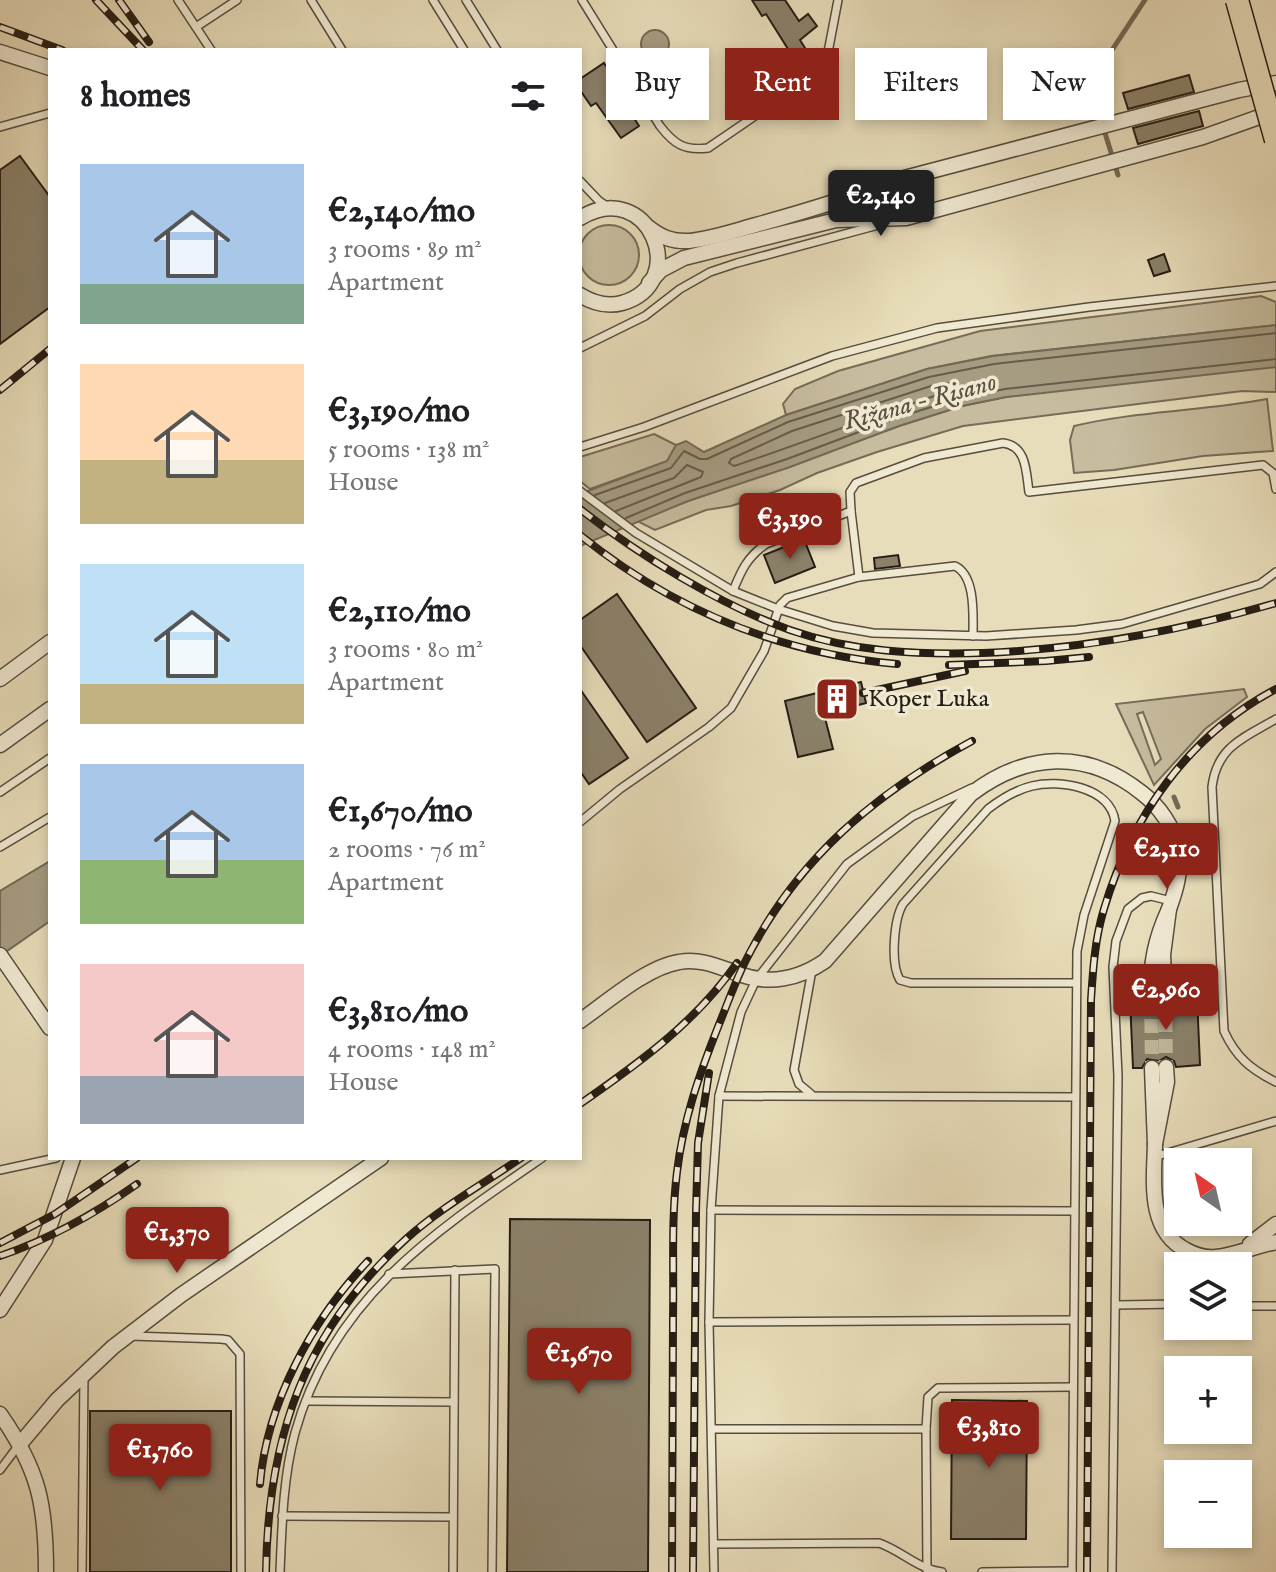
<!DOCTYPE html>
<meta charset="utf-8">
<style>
:root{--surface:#fff;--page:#f6f6f6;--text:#202124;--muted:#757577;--accent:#8f2418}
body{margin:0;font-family:"IM FELL English",serif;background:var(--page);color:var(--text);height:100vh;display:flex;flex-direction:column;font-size:30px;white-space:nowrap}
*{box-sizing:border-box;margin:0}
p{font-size:26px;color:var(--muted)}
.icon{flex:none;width:44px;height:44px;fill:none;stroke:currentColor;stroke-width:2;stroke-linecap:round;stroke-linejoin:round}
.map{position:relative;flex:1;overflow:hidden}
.side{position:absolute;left:48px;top:48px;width:534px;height:1112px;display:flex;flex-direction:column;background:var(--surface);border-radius:0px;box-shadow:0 4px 12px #0003}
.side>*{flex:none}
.banner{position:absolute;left:606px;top:48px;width:550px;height:72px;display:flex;gap:16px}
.needle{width:52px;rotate:326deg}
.tools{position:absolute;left:1164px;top:1148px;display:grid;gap:16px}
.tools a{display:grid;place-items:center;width:88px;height:88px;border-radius:0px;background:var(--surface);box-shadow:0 4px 12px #0003;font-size:40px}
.price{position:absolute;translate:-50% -68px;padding:0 18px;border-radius:8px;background:var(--accent);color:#fff;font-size:26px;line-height:52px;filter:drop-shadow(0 2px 4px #0008)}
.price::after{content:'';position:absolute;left:50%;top:48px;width:24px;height:18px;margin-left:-12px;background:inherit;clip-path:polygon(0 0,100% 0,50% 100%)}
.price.on{background:#222;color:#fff}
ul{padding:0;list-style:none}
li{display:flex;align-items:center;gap:24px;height:200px;padding:0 32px}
li span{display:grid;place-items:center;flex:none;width:224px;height:160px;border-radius:0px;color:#555}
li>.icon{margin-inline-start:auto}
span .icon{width:96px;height:96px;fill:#fffc;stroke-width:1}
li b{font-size:34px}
h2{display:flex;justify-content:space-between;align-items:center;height:96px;padding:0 32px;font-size:34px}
.chip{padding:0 28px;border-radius:0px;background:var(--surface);box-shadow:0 4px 12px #0003;font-size:28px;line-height:72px}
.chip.on{background:var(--accent);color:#fff}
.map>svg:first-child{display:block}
.green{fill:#c7bc9e;stroke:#766c59;stroke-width:2;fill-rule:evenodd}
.water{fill:#a69c82;stroke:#736956;stroke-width:2}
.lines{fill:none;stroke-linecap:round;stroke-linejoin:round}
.shore{stroke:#665c4b;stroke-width:2}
.stream{stroke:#736956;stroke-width:5}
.building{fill:#8b816a;stroke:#261d14;stroke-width:2}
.minor-tunnel{stroke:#c1b799;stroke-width:14;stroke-dasharray:14 7;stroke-linecap:butt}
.service-casing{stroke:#564d3e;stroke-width:10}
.minor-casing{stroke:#564d3e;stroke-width:17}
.service{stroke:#f0e9d2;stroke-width:7}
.minor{stroke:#f0e9d2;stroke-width:14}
.rail-casing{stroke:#261d14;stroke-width:8}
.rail{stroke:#f0e9d2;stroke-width:5;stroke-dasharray:15;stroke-linecap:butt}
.primary-bridge-casing{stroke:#261d14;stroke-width:25;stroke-linecap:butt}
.primary-bridge{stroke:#e8ddba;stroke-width:22}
.labels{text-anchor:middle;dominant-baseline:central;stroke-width:7;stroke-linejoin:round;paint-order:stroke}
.poi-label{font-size:24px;fill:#261d14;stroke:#f0e9d2;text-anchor:start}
.water-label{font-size:26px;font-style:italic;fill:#595040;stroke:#f0e9d2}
</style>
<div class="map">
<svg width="1276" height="1572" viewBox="0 0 1276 1572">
<rect width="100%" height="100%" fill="#e8ddba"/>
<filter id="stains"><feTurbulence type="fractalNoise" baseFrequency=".0025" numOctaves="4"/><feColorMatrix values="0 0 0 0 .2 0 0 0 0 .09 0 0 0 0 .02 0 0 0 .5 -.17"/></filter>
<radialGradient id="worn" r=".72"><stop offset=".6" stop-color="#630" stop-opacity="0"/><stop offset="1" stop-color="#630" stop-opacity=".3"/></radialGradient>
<g class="green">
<circle cx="609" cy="255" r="30"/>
<polygon points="1261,296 1276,302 1276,325 991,356 927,369 786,415 783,404 795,389 838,371 980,331"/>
<polygon points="1276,364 1276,392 1242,391 963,426 877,452 817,473 780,490 731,506 706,510 655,530 635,520 899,426 962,406 1006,397"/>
<path d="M1267,399L1273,451L1203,456L1114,470L1074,473L1070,440L1074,426C1137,411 1203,411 1267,399Z"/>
<polygon points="654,434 676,445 668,461 590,489 580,481 580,457"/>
<path d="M1244,689L1247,697L1205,729L1154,785L1116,704ZM1143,712L1161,759L1155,765L1137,714Z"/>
</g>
<g class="water">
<circle cx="655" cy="44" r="14"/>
<polygon points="1276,325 1276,367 1006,397 962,406 899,426 790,467 688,501 580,546 580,494 667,461 676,445 686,441 704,452 786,415 927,369 993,356"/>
<polygon points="50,861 50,921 0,956 0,891"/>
</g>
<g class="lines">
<g class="shore">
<path d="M950,383L953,387L950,391C877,414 806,442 734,466L729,463L731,459L792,431L931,386Z"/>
<polyline points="595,495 671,468 684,451 700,459 707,459 788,422 929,377 994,364 1276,333"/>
<polyline points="605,503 674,478 687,465 703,472 701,477 616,511"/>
<polyline points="626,518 685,493 787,459 896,418 960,398 1005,389 1276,359"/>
</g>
<g class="stream">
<polyline points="1118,175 1096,104 1093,79 1145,0"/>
<polyline points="1174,797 1178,807"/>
</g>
</g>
<g class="building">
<polygon points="752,0 785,0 799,21 808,14 817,26 800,40 815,64 768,92 759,77 793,57 766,14 762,16"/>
<polygon points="604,63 620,87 616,90 639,126 621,138 596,103 591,106 580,90 580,79"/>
<polygon points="1189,75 1194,92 1128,109 1123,93"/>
<polygon points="1199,111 1203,126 1138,144 1133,128"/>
<polygon points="20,156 50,197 50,307 0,344 0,170"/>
<polygon points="1164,254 1170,271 1154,276 1148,260"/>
<polygon points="804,539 815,567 775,583 764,555"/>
<polygon points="898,555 900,566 875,569 874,558"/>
<polygon points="617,594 696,708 647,742 580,645 580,620"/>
<polygon points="861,682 866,703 824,714 833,749 798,757 785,701"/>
<polygon points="580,689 628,758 589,784 580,771"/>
<polygon points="1175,997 1197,997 1200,1065 1176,1067 1174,1061 1166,1057 1159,1061 1147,1059 1142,1068 1133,1068 1130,999 1141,999 1145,1006 1152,1008 1158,1004 1170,1006"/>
<polygon points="510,1219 650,1220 648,1572 507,1572"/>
<polygon points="952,1400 1027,1401 1026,1539 951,1539"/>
<rect x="90" y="1411" width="141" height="161"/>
</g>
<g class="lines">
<g class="minor-tunnel">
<polyline points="1165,997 1166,1067"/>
<polyline points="1151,998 1152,1068"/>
</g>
<g class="service-casing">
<g id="service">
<polyline points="178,0 211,50"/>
<polyline points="311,0 342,50"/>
<polyline points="433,0 464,50"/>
<polyline points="466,0 497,50"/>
<path d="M582,0L660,126C674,144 684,151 708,148L825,68L838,0"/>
<polyline points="196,27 237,0"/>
<polyline points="0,127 50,113"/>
<polyline points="580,181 599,201 608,207"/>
<polyline points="580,348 645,316 680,289 710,272 737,263 882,224"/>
<polyline points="580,447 644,427 832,356 937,328 1089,307 1276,286"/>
<path d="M1276,489L1273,473L1263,465L1029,492C1026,472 1027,446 1003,443L924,458L856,483L850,492L851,511L766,544C747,557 741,571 733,591L778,609L833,626L873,633L986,636L1076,630L1122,624L1260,584L1276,572"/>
<polyline points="580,491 636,533 733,591"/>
<polyline points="851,511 859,577"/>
<path d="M1276,719C1244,738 1217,746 1212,787L1224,1031C1236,1057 1250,1069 1276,1082"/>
<polyline points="0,792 50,758"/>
<path d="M580,822L620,789L709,727L731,708L764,651L780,605L787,598L859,577L955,566C976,576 973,616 973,636"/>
<polyline points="0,847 50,817"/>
<polyline points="811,1094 799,1084 794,1070 812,970"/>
<polyline points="719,1096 1074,1097"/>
<polyline points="1154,1157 1276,1121"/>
<polyline points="0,1170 56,1158"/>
<polyline points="711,1210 1074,1211"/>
<polyline points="389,1274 495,1269 492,1572"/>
<polyline points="1117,1305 1178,1304"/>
<polyline points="1238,1306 1276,1306"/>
<polyline points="709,1322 1073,1320"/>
<polyline points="131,1336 221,1339 228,1340 240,1354 241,1572"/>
<polyline points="306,1401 454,1402"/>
<polyline points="713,1429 926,1429 927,1570"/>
<polyline points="926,1429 928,1397 938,1388 1072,1387"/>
<polyline points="0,1470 18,1446"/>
<polyline points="282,1516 453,1517"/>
<path d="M714,1544L879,1543C902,1551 918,1569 942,1572"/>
<polyline points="82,1572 84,1374"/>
<path d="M280,1572C282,1525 283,1478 295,1433C332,1299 434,1232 542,1158"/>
<polyline points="453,1572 455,1270"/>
<polyline points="714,1572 709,1322 711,1210 719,1096 741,1012 756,980 847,864 913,816 972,788"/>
<polyline points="982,1572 1072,1571"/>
<path d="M1072,1572L1077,951L1084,915L1115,821C1110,787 1059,779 1032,786C1015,790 1001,799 988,809L903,904C894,919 890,964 900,980L911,983H1075"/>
<polyline points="1112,1572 1118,1076 1113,967 1116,941 1128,909 1142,898 1151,896 1171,901"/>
</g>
</g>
<g class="minor-casing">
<g id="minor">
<polyline points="0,52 50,68"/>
<path d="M580,218C649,176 692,283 622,303C607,307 593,303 580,295"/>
<path d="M648,227C661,237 672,242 689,241C711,239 734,231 756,225C803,212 848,199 893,181L1239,90L1276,83"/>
<polyline points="649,283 661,270 684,258 836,220 906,218 1203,137 1276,111"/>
<polyline points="0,679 50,642"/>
<polyline points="0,745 50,709"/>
<polyline points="0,955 50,1028"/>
<path d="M1151,998C1150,965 1155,939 1169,909L1163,955L1165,997"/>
<path d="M580,1021C607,1002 647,967 679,962C701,958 719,967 739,974C769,985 799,979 825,961L971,794C1026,752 1087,749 1142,793C1159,806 1174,827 1178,849C1182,870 1176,890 1169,909"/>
<polyline points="1152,1068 1155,1144 1167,1082 1166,1067"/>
<path d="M1155,1144C1154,1181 1147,1230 1186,1250C1195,1255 1205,1258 1216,1257C1235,1255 1256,1246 1276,1242"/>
<polyline points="1250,1244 1276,1224"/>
<polyline points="0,1310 45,1240 73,1158"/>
<path d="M0,1414C39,1470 46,1505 46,1572"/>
<polyline points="20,1444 57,1400 113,1347 181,1295 381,1158"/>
</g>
</g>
<use href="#service" class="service"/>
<use href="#minor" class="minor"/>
<g class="rail-casing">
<g id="rail">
<polyline points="96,0 143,50"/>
<polyline points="119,0 149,42"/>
<polyline points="0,27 62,50"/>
<polyline points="0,390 50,349"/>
<path d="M580,509C639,555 720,605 790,630C853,652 918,655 983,653C1084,649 1179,631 1276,603"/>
<path d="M580,535C672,609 779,653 897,664"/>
<polyline points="949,665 1046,661 1089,657"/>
<polyline points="863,693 965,671"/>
<path d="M580,1104C639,1063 695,1023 737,963"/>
<polyline points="0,1243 55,1214 137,1158"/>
<path d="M0,1256C50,1239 93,1215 137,1184"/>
<path d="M260,1484C267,1402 312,1320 368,1261"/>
<path d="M266,1572C268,1437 304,1331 406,1239C440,1208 483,1184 521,1158"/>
<path d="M672,1572C672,1487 673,1402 673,1318C674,1270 671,1220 677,1172C683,1121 699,1075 718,1027C727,1005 735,982 746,960C797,859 874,794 972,741"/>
<polyline points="693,1572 696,1211 698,1143 709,1073"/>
<path d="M1087,1572L1091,1000C1093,969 1095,938 1104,909C1132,815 1189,735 1276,689"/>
</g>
</g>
<use href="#rail" class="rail"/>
<g class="primary-bridge-casing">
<polyline id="primary-bridge" points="1237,0 1276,140"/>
</g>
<use href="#primary-bridge" class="primary-bridge"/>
</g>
<defs>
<g id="building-square" transform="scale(2.3)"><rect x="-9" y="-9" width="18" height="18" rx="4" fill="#8f2418" stroke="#f0e9d2"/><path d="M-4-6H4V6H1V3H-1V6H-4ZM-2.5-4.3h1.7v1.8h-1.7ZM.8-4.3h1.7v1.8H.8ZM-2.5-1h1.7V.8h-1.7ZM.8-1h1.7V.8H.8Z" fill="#fff"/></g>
</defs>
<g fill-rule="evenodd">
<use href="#building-square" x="837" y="699"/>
</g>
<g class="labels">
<g class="poi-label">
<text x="868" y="699">Koper Luka</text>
</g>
<g class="water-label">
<text transform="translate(920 402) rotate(-15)">Rižana - Risano</text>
</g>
</g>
<rect width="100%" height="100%" filter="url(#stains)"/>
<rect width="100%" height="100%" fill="url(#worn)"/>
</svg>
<div class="tools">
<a><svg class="needle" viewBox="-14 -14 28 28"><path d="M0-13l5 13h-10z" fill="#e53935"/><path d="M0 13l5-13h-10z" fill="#757577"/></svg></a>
<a><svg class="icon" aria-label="layers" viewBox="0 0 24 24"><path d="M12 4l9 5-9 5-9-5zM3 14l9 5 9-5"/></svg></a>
<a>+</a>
<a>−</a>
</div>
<b class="price on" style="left:881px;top:238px">€2,140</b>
<b class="price" style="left:790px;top:561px">€3,190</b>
<b class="price" style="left:1167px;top:891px">€2,110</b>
<b class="price" style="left:1166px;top:1032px">€2,960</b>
<b class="price" style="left:177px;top:1275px">€1,370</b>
<b class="price" style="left:579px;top:1396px">€1,670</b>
<b class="price" style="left:989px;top:1470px">€3,810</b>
<b class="price" style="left:160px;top:1492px">€1,760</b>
<div class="banner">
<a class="chip">Buy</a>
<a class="chip on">Rent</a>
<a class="chip">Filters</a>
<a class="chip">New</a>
</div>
<section class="side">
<h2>8 homes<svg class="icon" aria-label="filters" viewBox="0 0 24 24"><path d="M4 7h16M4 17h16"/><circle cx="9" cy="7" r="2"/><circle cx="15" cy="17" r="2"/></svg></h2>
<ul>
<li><span style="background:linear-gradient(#a9c7e8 75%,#7fa58c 0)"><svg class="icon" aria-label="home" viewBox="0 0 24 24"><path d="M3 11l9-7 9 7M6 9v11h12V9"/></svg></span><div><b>€2,140/mo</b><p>3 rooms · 89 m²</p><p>Apartment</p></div></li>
<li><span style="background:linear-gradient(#ffd9b3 60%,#c2b280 0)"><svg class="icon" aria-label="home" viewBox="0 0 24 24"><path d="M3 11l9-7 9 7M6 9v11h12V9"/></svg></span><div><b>€3,190/mo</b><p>5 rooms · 138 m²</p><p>House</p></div></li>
<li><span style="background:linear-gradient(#bfe0f5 75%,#c2b280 0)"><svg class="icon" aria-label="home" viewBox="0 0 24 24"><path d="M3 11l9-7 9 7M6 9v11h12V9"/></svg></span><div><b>€2,110/mo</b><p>3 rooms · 80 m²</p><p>Apartment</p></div></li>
<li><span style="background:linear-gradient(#a9c7e8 60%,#8fb573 0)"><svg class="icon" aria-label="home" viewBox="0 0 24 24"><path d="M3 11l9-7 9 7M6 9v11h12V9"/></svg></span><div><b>€1,670/mo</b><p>2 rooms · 76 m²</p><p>Apartment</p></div></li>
<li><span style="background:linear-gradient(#f6c9c9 70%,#9aa5b1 0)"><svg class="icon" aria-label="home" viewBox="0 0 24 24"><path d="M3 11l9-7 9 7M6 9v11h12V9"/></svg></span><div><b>€3,810/mo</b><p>4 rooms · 148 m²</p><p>House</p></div></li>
</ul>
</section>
</div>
